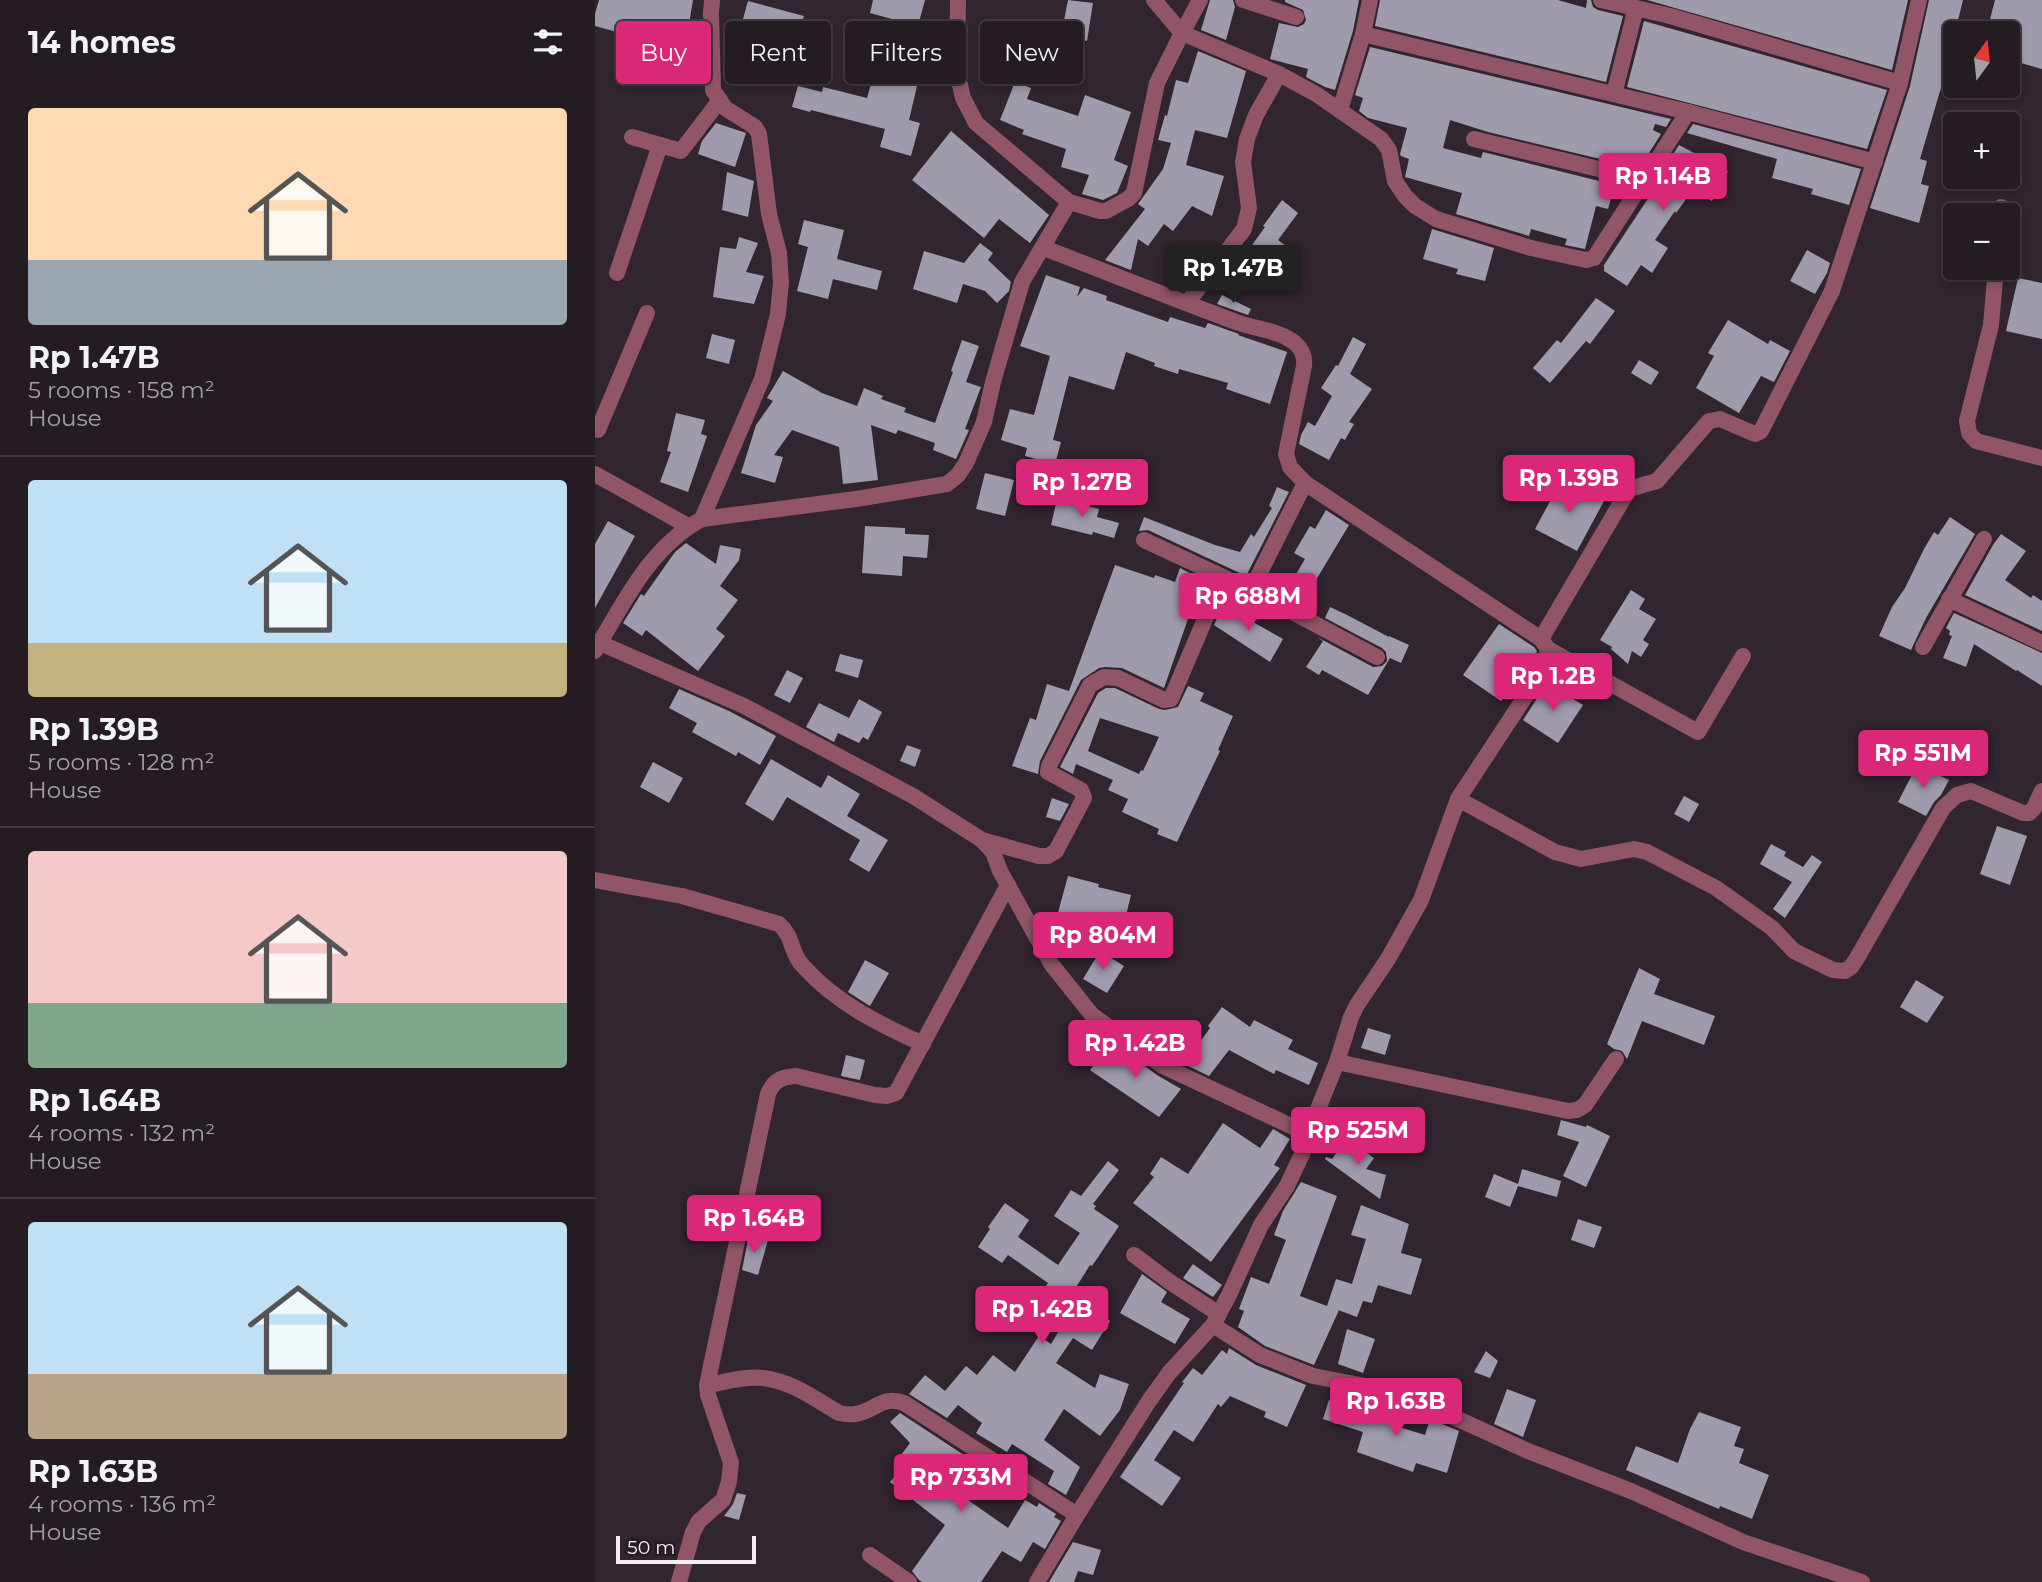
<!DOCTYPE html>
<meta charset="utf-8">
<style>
:root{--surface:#251c23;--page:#2d252b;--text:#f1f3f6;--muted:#a3a1a6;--line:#423a41;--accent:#db2777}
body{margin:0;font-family:Montserrat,sans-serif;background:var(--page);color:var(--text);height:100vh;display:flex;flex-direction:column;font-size:26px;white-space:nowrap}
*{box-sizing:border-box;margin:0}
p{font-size:23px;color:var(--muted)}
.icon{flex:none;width:38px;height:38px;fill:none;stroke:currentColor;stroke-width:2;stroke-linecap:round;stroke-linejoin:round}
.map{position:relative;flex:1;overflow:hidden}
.sheet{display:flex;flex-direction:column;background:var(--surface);width:595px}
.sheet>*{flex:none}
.banner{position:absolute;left:21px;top:21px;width:665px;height:63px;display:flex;gap:14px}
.needle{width:46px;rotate:15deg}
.controls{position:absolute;left:1348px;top:21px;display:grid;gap:14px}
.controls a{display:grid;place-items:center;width:77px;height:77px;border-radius:7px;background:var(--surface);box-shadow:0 4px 10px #0003,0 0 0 2px var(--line);font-size:35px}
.scale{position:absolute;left:21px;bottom:18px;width:140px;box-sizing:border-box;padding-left:7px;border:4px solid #f5eef4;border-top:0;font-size:19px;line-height:24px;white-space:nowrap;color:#f5eef4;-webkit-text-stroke:5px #271c25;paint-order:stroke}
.price{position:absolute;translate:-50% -60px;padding:0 16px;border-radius:7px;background:var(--accent);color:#fff;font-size:23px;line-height:46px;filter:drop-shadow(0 2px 4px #0008)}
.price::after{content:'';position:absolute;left:50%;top:42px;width:21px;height:16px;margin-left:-10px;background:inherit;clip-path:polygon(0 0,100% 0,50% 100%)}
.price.current{background:#222;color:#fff}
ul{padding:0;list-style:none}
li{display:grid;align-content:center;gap:14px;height:371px;padding:0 28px}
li+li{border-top:2px solid var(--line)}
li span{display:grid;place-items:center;height:217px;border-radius:7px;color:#555}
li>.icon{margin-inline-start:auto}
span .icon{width:126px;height:126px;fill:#fffc;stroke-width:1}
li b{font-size:30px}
h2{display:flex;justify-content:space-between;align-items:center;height:84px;padding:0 28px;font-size:30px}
.pill{padding:0 24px;border-radius:7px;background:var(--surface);box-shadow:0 4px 10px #0003,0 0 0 2px var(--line);font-size:24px;line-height:63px}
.pill.current{background:var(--accent);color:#fff}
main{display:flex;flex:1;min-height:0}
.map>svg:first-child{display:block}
.building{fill:#a09bac;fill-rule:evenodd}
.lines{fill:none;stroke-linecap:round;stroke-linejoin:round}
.street{stroke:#925567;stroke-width:16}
</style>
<main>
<section class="sheet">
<h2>14 homes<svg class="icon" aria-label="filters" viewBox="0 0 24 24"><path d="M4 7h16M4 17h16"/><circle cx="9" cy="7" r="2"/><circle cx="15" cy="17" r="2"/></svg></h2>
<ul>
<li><span style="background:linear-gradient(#ffd9b3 70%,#9aa5b1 0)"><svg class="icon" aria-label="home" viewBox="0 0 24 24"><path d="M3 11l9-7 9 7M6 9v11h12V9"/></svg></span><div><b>Rp 1.47B</b><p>5 rooms · 158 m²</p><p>House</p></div></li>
<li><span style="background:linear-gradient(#bfe0f5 75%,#c2b280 0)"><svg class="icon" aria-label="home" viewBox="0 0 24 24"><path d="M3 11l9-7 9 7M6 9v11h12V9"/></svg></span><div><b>Rp 1.39B</b><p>5 rooms · 128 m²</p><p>House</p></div></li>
<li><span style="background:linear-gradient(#f6c9c9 70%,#7fa58c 0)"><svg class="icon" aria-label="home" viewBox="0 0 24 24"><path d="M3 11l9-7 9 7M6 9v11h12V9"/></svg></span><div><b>Rp 1.64B</b><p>4 rooms · 132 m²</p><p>House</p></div></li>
<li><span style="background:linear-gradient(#bfe0f5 70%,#b9a48a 0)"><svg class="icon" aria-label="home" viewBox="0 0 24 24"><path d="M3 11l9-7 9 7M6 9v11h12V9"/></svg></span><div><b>Rp 1.63B</b><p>4 rooms · 136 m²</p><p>House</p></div></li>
</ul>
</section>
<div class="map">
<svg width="1447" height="1582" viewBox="0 0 1447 1582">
<rect width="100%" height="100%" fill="#31252f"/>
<g class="building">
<polygon points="4,0 98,0 91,42 42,32 40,37 0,26 0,14"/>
<polygon points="278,0 330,0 318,44 331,48 314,120 325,123 316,156 285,147 290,129 216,110 215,112 197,107 203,86 227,92 228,87 272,98 280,70 283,71 297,19 275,13"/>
<polygon points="473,0 498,3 492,41 466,36"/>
<polygon points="615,0 638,0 640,7 631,40 606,30"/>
<polygon points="690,0 764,0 758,31 740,90 730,87 711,77 713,69 675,59 684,23 703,27 709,24 711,20 708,10 690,2"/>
<polygon points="785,0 963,0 991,8 992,0 996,0 998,7 1003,10 1028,16 1011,82 780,26"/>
<polygon points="1052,0 1313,0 1297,70"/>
<polygon points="1334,0 1368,0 1348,81 1325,159 1332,161 1326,184 1334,186 1324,223 1275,208 1315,86"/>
<polygon points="1400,0 1447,0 1447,69 1412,59 1412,33 1405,33 1407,27 1394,23"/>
<polygon points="153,1 209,16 200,48 205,49 198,77 149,63 157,29 146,26"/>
<polygon points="1049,21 1292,90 1272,149 1032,87"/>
<polygon points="425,45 429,80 392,84 388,49"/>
<polygon points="775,47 1076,119 1071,127 1060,124 1058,130 1066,134 1042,172 1022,163 893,132 855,120 848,148 886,158 888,152 1020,185 1013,209 1001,206 990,249 970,245 972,239 936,229 934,236 861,214 867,193 810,177 814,159 806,156 805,154 812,128 773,118 764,111 768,98 760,95"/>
<polygon points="603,51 651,71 632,138 600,130 591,165 629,176 617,216 597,206 578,231 569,224 553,246 543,239 536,270 533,269 510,260 550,209 543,204 568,169 576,143 563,140 570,115 572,116 581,80 593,83"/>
<polygon points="420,82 436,88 432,99 483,116 490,95 536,112 519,160 533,166 522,193 508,200 487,194 494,175 466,167 471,149 427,134 429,130 405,120"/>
<polygon points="121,123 151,133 140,167 103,154 107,141"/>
<polygon points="1098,124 1266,169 1254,205 1216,194 1218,189 1177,178 1182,159 1092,133"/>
<polygon points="356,131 454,215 435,243 404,219 389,238 317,180"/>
<polygon points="1084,145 1133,171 1117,201 1097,191 1081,213 1080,211 1060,240 1073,248 1057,273 1046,265 1032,286 1009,271 1009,265 1066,179 1063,178"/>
<polygon points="132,172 159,181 153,217 127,210"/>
<polygon points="687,200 703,213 683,240 699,252 686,270 655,248 670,227 668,226"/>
<polygon points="209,220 249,230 242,259 287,271 282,290 238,279 233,299 202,291 213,247 203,244"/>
<polygon points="837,229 899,248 890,281 861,274 863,269 828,259"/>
<polygon points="144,237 163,243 151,272 169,276 159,304 118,297 125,247 141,249"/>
<polygon points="385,243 398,253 393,260 416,282 414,291 402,303 390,291 368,284 362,303 318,289 329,251 369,263"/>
<polygon points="1212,250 1235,263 1232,273 1220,294 1195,281"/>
<polygon points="451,275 485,287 482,297 489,288 512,296 511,300 573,322 575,317 610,328 613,323 644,334 643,335 692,352 675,404 631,389 633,383 584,369 583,374 559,366 560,363 531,352 519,390 474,376 458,440 466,442 460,464 430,456 432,448 406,440 415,409 439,415 455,356 425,346"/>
<polygon points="1423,278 1447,283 1447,339 1411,331"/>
<polygon points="627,295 656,309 653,315 622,304"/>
<polygon points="1001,298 1020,311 995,344 991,341 955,383 938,368 962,340 966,343"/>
<polygon points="1133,320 1173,344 1175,340 1195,351 1179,382 1166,376 1144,413 1101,388 1119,356 1113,353"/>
<polygon points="117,334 140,340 134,364 111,358"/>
<polygon points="758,337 771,344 755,374 777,389 754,422 759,424 750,440 746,438 734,460 704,444 706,435 713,422 720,426 737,396 726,388 741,365 743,366"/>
<polygon points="367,340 384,346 371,382 386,387 370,429 374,430 361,459 338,450 340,443 303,430 301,434 276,425 283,480 248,484 244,447 197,430 179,455 188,457 180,483 146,473 161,425 178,401 172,398 188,371 227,393 262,406 269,388 288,396 286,399 311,408 309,412 340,423 358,372 356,371"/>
<polygon points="1044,360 1064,372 1056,385 1036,373"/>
<polygon points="81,413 110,420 106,434 112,436 93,492 65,482 76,452 72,451"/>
<polygon points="390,473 419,480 410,516 381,509"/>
<polygon points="967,479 1009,501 982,551 940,529"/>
<polygon points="682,487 694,492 651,576 553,530 544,531 549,517 620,545 645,552 656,534 659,537 677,508 674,506"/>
<polygon points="462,499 504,509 502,517 524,523 519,538 498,532 497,535 456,525"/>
<polygon points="731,510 754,525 706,605 689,595 710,559 699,553 715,526 720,529"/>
<polygon points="1355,517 1380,534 1331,618 1316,650 1284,636 1297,607 1310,588 1329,549 1339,532 1343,535"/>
<polygon points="13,521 40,536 0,608 0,544"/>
<polygon points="270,526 310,528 310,534 334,535 332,558 308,556 307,576 267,573"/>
<polygon points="1406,534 1431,551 1410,580 1436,598 1438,595 1447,601 1447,631 1370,595 1398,545"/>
<polygon points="91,543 121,564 125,545 146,549 144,560 125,586 143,600 121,629 130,636 103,671 51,630 47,636 28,623 46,594 49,596 80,552"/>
<polygon points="520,565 559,578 560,575 580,582 585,568 600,576 595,588 609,594 601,614 598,613 597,617 594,616 569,688 527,668 510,667 504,668 486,680 445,761 443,774 417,766 435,718 441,720 452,684 474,691"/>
<polygon points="1036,590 1050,599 1044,609 1061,619 1048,640 1054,644 1046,657 1037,651 1033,664 1016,649 1017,647 1005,640"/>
<polygon points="628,605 688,639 675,662 619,625"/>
<polygon points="735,607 752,615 794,637 794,636 814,645 806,663 795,658 773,695 727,670 724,675 711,667 728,641 722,637 778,667 787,666 792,661 791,652 787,648 730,618"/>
<polygon points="1359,613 1447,653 1447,686 1422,670 1421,671 1379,644 1371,667 1348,658 1357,636 1354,635 1355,631 1351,628"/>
<polygon points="904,624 939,647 942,651 937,667 932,664 906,701 868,675"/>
<polygon points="245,654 268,660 263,678 240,671"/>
<polygon points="192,670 208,678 195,703 179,695"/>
<polygon points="952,683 988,705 963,743 928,720"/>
<path d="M593,686L609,693L605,701L638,716L623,750L625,751L582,842L562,834L564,829L527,812L533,799L513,790L518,780L481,764L478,774L465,767L503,693L511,688H520L564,709L570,710L583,707ZM505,718L564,737L548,771L546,770L544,774L493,751Z"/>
<polygon points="84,689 134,711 181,736 165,765 143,752 141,756 97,732 102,723 74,708"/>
<polygon points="264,699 287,712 273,740 268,737 264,743 243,733 239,742 211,727 224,703 254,718"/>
<polygon points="312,745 326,750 320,767 305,761"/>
<polygon points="176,759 226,788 233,775 265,794 252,816 293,840 274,872 254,860 265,840 192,797 178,821 150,804"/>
<polygon points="58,762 88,778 74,803 45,787"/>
<polygon points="1322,765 1354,780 1346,795 1339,802 1331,816 1303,802"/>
<polygon points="1089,796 1104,804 1094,822 1079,814"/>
<polygon points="457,798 474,804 465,821 451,817"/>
<polygon points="1402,826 1432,836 1415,885 1385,874"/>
<polygon points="1176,844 1191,852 1189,856 1208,867 1217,855 1227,862 1190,918 1178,909 1197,882 1165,864"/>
<polygon points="473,876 504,884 503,887 536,895 526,936 461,920"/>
<polygon points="505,951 529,966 512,993 488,979"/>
<polygon points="270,960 294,973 275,1006 253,992"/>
<polygon points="1044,968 1065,979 1059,994 1120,1016 1109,1045 1047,1021 1032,1059 1027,1051 1019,1049 1012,1044"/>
<polygon points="1321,980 1349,997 1332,1023 1305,1007"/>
<polygon points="627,1007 655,1027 659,1020 698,1040 693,1049 723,1063 714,1085 681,1070 679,1074 634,1050 614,1076 589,1064 615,1028 613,1026"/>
<polygon points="773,1028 796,1035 790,1055 766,1048"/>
<polygon points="516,1042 562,1075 586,1089 564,1117 495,1070"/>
<polygon points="251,1055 270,1060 265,1080 246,1076"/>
<polygon points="966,1120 991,1127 992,1125 1015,1136 991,1187 968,1176 984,1142 962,1135"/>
<polygon points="628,1123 665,1148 678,1129 695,1139 679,1165 685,1168 616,1262 538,1203 559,1177 555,1174 566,1157 593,1174"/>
<polygon points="752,1138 779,1158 771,1169 791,1175 785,1199 730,1159 731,1157 737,1159"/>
<polygon points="513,1161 524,1170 498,1204 501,1206 499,1209 524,1226 497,1266 495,1265 475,1297 515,1321 497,1350 478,1338 461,1363 500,1388 505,1374 534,1384 525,1410 505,1436 469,1409 449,1440 485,1467 471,1495 453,1484 459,1471 417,1444 412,1452 381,1433 387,1423 363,1405 352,1418 314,1394 330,1375 350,1391 371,1366 382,1375 398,1355 420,1372 444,1336 456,1344 475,1313 445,1295 453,1283 413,1255 407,1263 383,1247 395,1229 393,1227 410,1203 434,1220 423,1237 463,1265 485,1233 459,1216 476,1190 486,1196"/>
<polygon points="927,1169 966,1181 962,1197 923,1186 915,1207 890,1197 899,1174 923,1184"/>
<polygon points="706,1182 742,1196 705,1296 732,1306 741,1279 757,1284 771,1239 756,1235 766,1205 814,1224 806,1253 827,1259 816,1295 783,1285 777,1303 768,1301 762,1317 743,1310 744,1310 719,1365 670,1346 643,1327 649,1311 644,1309 656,1277 674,1284 691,1240 679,1235 688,1211"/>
<polygon points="983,1219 1007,1227 999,1248 976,1240"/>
<polygon points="154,1235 173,1240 163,1275 147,1270"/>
<polygon points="598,1264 627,1285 618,1297 588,1278"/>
<polygon points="547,1274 572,1292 566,1302 595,1319 580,1344 525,1313"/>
<polygon points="752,1329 780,1339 768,1373 743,1364"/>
<polygon points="634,1348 661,1365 711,1385 692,1427 669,1417 671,1412 635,1396 626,1407 623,1404 598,1442 579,1430 559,1460 586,1478 567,1506 525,1477 589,1383 587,1382 598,1368 607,1375 627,1350 632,1354"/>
<polygon points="891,1351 903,1361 895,1378 879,1372"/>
<polygon points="912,1389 941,1400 928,1437 899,1424"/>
<polygon points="734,1400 803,1418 801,1426 830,1435 835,1419 864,1431 852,1473 821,1463 818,1472 762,1452 768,1432 728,1419"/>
<polygon points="1104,1412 1146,1427 1139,1446 1149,1449 1144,1463 1174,1475 1157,1519 1125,1506 1124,1509 1031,1470 1041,1446 1083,1463 1095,1429"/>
<polygon points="305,1413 372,1457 353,1486 413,1528 430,1500 442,1507 444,1503 461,1514 459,1517 466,1521 450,1549 438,1542 426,1562 407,1551 386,1582 327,1582 324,1580 317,1571 350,1525 295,1482 313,1460 306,1455 315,1443 295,1422"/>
<polygon points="142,1493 151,1495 144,1520 129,1516 138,1504"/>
<polygon points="478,1542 506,1550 498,1575 483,1571 479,1582 454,1582"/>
</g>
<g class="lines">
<g class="street">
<polyline points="363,0 362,72 368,98 381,123 474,202 505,211 511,211 533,199 539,193 562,83 587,33 559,0"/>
<polyline points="605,0 587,33 684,74 721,94 786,139 794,150 800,181 810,196 820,206 841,219 936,248 968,255 991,260 999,258 1001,255 1093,112"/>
<polyline points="648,0 701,17"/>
<polyline points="1006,0 1075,16 1305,83"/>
<polyline points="768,34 1093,112 1280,162"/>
<polyline points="1019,94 1041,8"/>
<polyline points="745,110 768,34 775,0"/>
<polyline points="37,137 86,151 125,100"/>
<polyline points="879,139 1020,173 1046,185"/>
<polyline points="1406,215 1406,207"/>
<path d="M449,248C514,273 579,299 644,323C662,329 685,331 700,343C707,349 710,357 709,366L691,454L695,467L710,483L946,639L1034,489L1062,481L1114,421L1125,419L1160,434L1166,431L1237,291L1305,83L1324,0"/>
<polyline points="1401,268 1396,325 1372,421 1374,433 1381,441 1447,458"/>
<polyline points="22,273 65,145"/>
<polyline points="592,303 649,229 654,208 648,162 652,139 661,115 684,74"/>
<polyline points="0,429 3,430 52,313"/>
<polyline points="0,474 93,526"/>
<polyline points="107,519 167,379 183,314 186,282 184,253 174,214 164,134 160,127 130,108 118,90 116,13 117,0"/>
<polyline points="549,540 656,590 710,483"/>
<polyline points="656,590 782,657"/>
<polyline points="1354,599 1447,643"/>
<polyline points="5,643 149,706 318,796 387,840 398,852 405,871 457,965 497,1015 568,1066 713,1134 708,1152 692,1186 666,1225 634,1295 618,1325 574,1373 554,1401 482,1515 442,1582"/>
<polyline points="1328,647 1389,539"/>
<polyline points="953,649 1103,732 1148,656"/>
<path d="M0,651C29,602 55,547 107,519L261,499L352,484L363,475L371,463L389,422L398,382L427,282L474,202"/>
<polyline points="863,799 960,852 986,859 1039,849 1052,852 1121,888 1177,928 1199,951 1238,970 1250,971 1256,967 1262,958 1348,808 1362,795 1376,791 1428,813 1434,813 1439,808 1447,791"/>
<polyline points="387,840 444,856 453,856 461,851 489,798 486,790 453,772 454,766 495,685 509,677 523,678 569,700 576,699 628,577"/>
<path d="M0,880L87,896L184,924C199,937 195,953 208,966C241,1003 284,1024 328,1044"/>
<polyline points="742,1062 973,1111 982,1110 990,1105 1021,1059"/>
<polyline points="713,1134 742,1062 756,1017 762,1005 793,959 826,900 863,799 949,668 953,649 946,639"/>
<polyline points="539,1255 575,1282 624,1314"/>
<polyline points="618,1325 665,1355 718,1376 781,1388 843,1410 933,1451 1036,1491 1148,1542 1267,1582"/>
<path d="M112,1385C130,1382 150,1376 168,1378C196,1381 220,1399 244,1413C249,1414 255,1415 261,1414C280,1411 287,1395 309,1403L482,1515"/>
<polyline points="275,1555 314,1582"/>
<path d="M84,1582L98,1532L104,1521L128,1500L134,1482L136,1463L113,1395L112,1385L173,1094C179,1080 186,1077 201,1076L280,1095L292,1096L301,1093L413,885"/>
</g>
</g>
</svg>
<div class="controls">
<a><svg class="needle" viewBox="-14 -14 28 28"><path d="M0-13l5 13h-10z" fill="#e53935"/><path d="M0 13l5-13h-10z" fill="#a3a1a6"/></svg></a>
<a>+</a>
<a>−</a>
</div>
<div class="scale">50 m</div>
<b class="price" style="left:1068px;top:213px">Rp 1.14B</b>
<b class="price current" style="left:638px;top:305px">Rp 1.47B</b>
<b class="price" style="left:974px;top:515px">Rp 1.39B</b>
<b class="price" style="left:487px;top:519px">Rp 1.27B</b>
<b class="price" style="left:653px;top:633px">Rp 688M</b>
<b class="price" style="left:958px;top:713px">Rp 1.2B</b>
<b class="price" style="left:1328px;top:790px">Rp 551M</b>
<b class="price" style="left:508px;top:972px">Rp 804M</b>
<b class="price" style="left:540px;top:1080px">Rp 1.42B</b>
<b class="price" style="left:763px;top:1167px">Rp 525M</b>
<b class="price" style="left:159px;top:1255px">Rp 1.64B</b>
<b class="price" style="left:447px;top:1346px">Rp 1.42B</b>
<b class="price" style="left:801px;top:1438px">Rp 1.63B</b>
<b class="price" style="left:366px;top:1514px">Rp 733M</b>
<div class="banner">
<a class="pill current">Buy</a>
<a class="pill">Rent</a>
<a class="pill">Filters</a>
<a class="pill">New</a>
</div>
</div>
</main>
